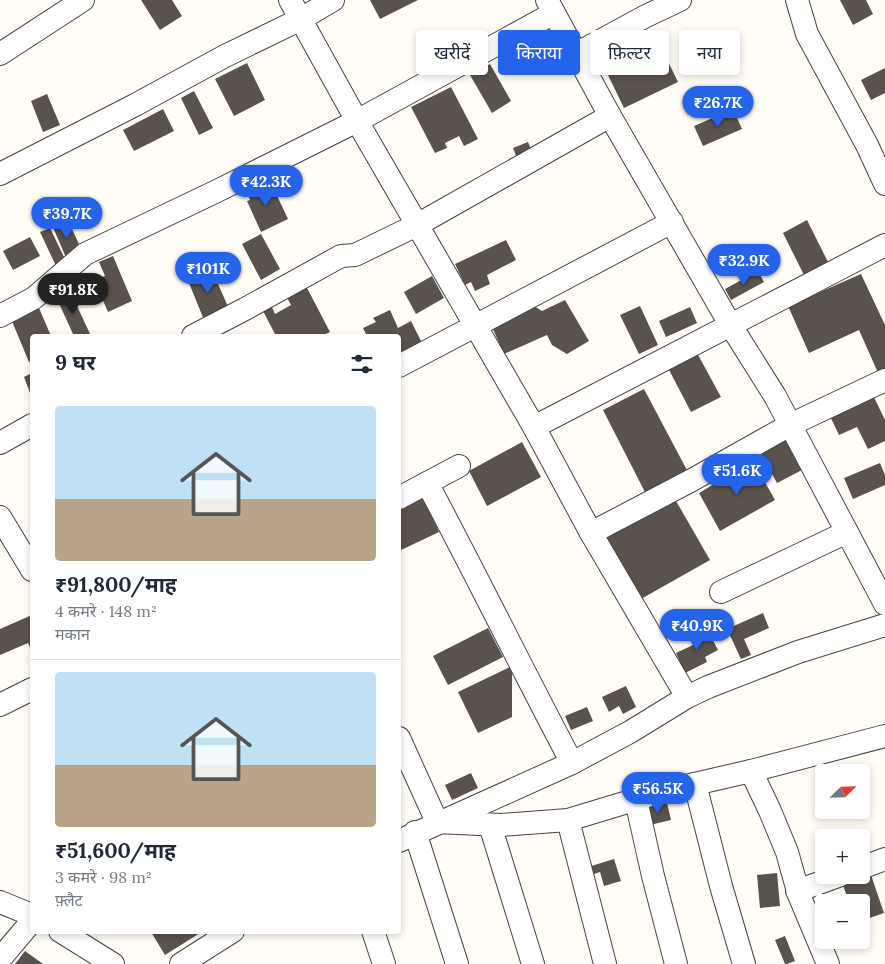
<!DOCTYPE html>
<html lang="hi">
<meta charset="utf-8">
<style>
:root{--surface:#fff;--page:#f2f2f3;--text:#1f2937;--muted:#747a83;--line:#e0e1e3;--accent:#2563eb}
body{margin:0;font-family:Lora,"Noto Sans Devanagari",serif;background:var(--page);color:var(--text);height:100vh;display:flex;flex-direction:column;font-size:19px;white-space:nowrap}
*{box-sizing:border-box;margin:0}
p{font-size:16px;color:var(--muted)}
.icon{flex:none;width:28px;height:28px;fill:none;stroke:currentColor;stroke-width:2;stroke-linecap:round;stroke-linejoin:round}
.map{position:relative;flex:1;overflow:hidden}
.panel{position:absolute;left:30px;top:334px;width:371px;height:600px;display:flex;flex-direction:column;background:var(--surface);border-radius:5px;box-shadow:0 2px 8px #0003}
.panel>*{flex:none}
.top-card{position:absolute;left:416px;top:30px;width:394px;height:45px;display:flex;gap:10px}
.needle{width:32px;rotate:67deg}
.buttons{position:absolute;left:815px;top:764px;display:grid;gap:10px}
.buttons a{display:grid;place-items:center;width:55px;height:55px;border-radius:5px;background:var(--surface);box-shadow:0 2px 8px #0003;font-size:25px}
.price{position:absolute;translate:-50% -42px;padding:0 11px;border-radius:18px;background:var(--accent);color:#fff;font-size:16px;line-height:32px;filter:drop-shadow(0 1px 2px #0008)}
.price::after{content:'';position:absolute;left:50%;top:30px;width:15px;height:11px;margin-left:-8px;background:inherit;clip-path:polygon(0 0,100% 0,50% 100%)}
.price.on{background:#222;color:#fff}
ul{padding:0;list-style:none}
li{display:grid;align-content:center;gap:10px;height:265px;padding:0 25px}
li+li{border-top:1px solid var(--line)}
li span{display:grid;place-items:center;height:155px;border-radius:5px;color:#555}
li>.icon{margin-inline-start:auto}
span .icon{width:90px;height:90px;fill:#fffc;stroke-width:1}
li b{font-size:21px}
h2{display:flex;justify-content:space-between;align-items:center;height:60px;padding:0 25px;font-size:21px}
.tag{padding:0 18px;border-radius:5px;background:var(--surface);box-shadow:0 2px 8px #0003;font-size:18px;line-height:45px}
.tag.on{background:var(--accent);color:#fff}
.map>svg:first-child{display:block}
.building{fill:#5a524d}
.lines{fill:none;stroke-linecap:round;stroke-linejoin:round}
.minor-casing{stroke:#444;stroke-width:24}
.minor{stroke:#fff;stroke-width:22}
</style>
<div class="map">
<svg width="885" height="964" viewBox="0 0 885 964">
<rect width="100%" height="100%" fill="#fffdf5"/>
<g class="building">
<polygon points="141,0 172,0 182,16 160,30"/>
<polygon points="370,0 418,0 380,19"/>
<polygon points="840,0 866,0 873,14 853,25"/>
<polygon points="660,45 678,82 624,108 606,71"/>
<polygon points="247,63 265,100 234,116 215,79"/>
<polygon points="490,64 511,101 492,113 470,75"/>
<polygon points="885,68 885,93 871,100 861,80"/>
<polygon points="451,87 478,139 464,146 459,136 445,143 447,148 435,153 411,107"/>
<polygon points="194,91 213,128 199,135 181,98"/>
<polygon points="47,94 60,125 43,132 31,101"/>
<polygon points="163,109 174,131 134,151 123,130"/>
<polygon points="733,109 742,129 703,146 694,126"/>
<polygon points="528,142 532,152 517,158 513,148"/>
<polygon points="257,185 260,191 272,185 288,219 261,232 247,201 250,200 246,190"/>
<polygon points="67,218 83,253 67,260 52,225"/>
<polygon points="807,220 830,266 806,279 783,233"/>
<polygon points="50,228 66,261 56,266 40,232"/>
<polygon points="261,234 280,269 261,280 242,244"/>
<polygon points="30,237 40,256 13,270 3,251"/>
<polygon points="506,240 516,260 487,275 490,284 475,291 471,282 465,285 455,264"/>
<polygon points="113,256 132,301 108,312 94,280 105,276 99,262"/>
<polygon points="211,268 229,309 204,320 187,278"/>
<polygon points="758,271 764,282 731,300 725,289"/>
<polygon points="861,274 885,325 885,372 879,375 859,330 809,353 788,306"/>
<polygon points="432,276 444,298 416,314 404,292"/>
<polygon points="306,286 330,332 321,336 276,336 262,309 271,305 275,314 291,305 286,296"/>
<polygon points="70,291 91,336 74,336 56,297"/>
<polygon points="565,300 589,341 567,354 552,345 547,335 504,354 492,327 534,306 542,311"/>
<polygon points="640,306 658,345 639,354 620,315"/>
<polygon points="690,307 697,323 666,337 659,321"/>
<polygon points="39,308 51,336 32,336 32,361 29,362 11,319"/>
<polygon points="390,310 398,328 411,321 422,343 399,354 399,336 367,336 363,328 376,322 373,318"/>
<polygon points="696,351 721,397 691,412 667,366"/>
<polygon points="32,373 32,398 24,377"/>
<polygon points="644,389 689,474 647,496 603,410"/>
<polygon points="871,391 885,420 885,441 868,449 857,427 839,435 828,412"/>
<polygon points="784,437 802,470 777,483 759,450"/>
<polygon points="522,442 541,477 487,506 469,471"/>
<polygon points="753,461 775,500 720,531 699,493"/>
<polygon points="880,463 885,475 885,485 853,499 844,478"/>
<polygon points="421,493 439,532 399,551 399,503"/>
<polygon points="672,494 710,560 641,599 604,533"/>
<polygon points="763,613 769,628 744,639 751,655 741,659 727,629"/>
<polygon points="32,615 32,652 28,643 0,655 0,629"/>
<polygon points="488,628 503,657 448,685 433,656"/>
<polygon points="707,629 718,650 705,657 707,662 685,673 676,653 693,645 690,637"/>
<polygon points="512,666 512,717 478,733 458,692"/>
<polygon points="626,686 636,707 623,714 619,706 609,712 602,697"/>
<polygon points="587,707 593,721 571,730 565,716"/>
<polygon points="471,773 478,788 452,800 445,785"/>
<polygon points="667,803 671,820 650,825 646,808"/>
<polygon points="614,859 621,881 604,886 600,872 591,875 588,867"/>
<polygon points="777,873 780,906 760,908 757,875"/>
<polygon points="871,875 884,913 861,921 861,902 849,902 843,885"/>
<polygon points="152,931 199,931 200,933 165,955 151,932"/>
<polygon points="785,936 795,961 787,964 785,964 775,940"/>
<polygon points="25,951 43,964 15,964"/>
</g>
<g class="lines">
<g class="minor-casing">
<g id="minor">
<polyline points="290,0 357,121 534,427 591,533 687,697"/>
<polyline points="547,0 610,116 731,326 775,396 885,604"/>
<polyline points="797,0 807,34 867,145 885,184"/>
<polyline points="0,54 83,0"/>
<polyline points="576,54 646,16 680,0"/>
<polyline points="0,174 135,105 225,56 301,19 333,0"/>
<polyline points="0,316 34,298 85,254 217,191 357,121 554,13"/>
<polyline points="193,336 245,309 341,256 355,255 417,225 610,116"/>
<polyline points="399,366 672,222"/>
<polyline points="534,427 885,245"/>
<polyline points="0,443 32,425"/>
<path d="M427,483C477,576 523,671 572,763"/>
<polyline points="399,498 459,466"/>
<polyline points="0,517 32,570"/>
<polyline points="591,533 692,480 790,425 885,380"/>
<polyline points="721,592 847,532"/>
<polyline points="0,705 32,689"/>
<polyline points="399,738 437,822 501,825 568,820 664,791 751,771 885,736"/>
<polyline points="751,771 770,811 787,852 799,895 828,964"/>
<polyline points="695,784 721,886 744,964"/>
<polyline points="636,800 653,876 676,964"/>
<polyline points="568,820 605,964"/>
<polyline points="490,825 533,964"/>
<polyline points="415,832 457,964"/>
<polyline points="399,841 572,763 630,732 687,697 708,687 798,652 885,625"/>
<polyline points="861,868 885,859"/>
<polyline points="797,891 841,875"/>
<polyline points="0,902 32,915"/>
<polyline points="60,931 113,964"/>
<polyline points="373,931 384,964"/>
<polyline points="0,959 32,921"/>
<polyline points="181,964 233,931"/>
</g>
</g>
<use href="#minor" class="minor"/>
</g>
</svg>
<div class="buttons">
<a><svg class="needle" viewBox="-14 -14 28 28"><path d="M0-13l5 13h-10z" fill="#e53935"/><path d="M0 13l5-13h-10z" fill="#747a83"/></svg></a>
<a>+</a>
<a>−</a>
</div>
<b class="price" style="left:718px;top:128px">₹26.7K</b>
<b class="price" style="left:266px;top:207px">₹42.3K</b>
<b class="price" style="left:67px;top:239px">₹39.7K</b>
<b class="price" style="left:744px;top:286px">₹32.9K</b>
<b class="price" style="left:208px;top:294px">₹101K</b>
<b class="price on" style="left:73px;top:315px">₹91.8K</b>
<b class="price" style="left:737px;top:496px">₹51.6K</b>
<b class="price" style="left:697px;top:651px">₹40.9K</b>
<b class="price" style="left:658px;top:814px">₹56.5K</b>
<div class="top-card">
<a class="tag">खरीदें</a>
<a class="tag on">किराया</a>
<a class="tag">फ़िल्टर</a>
<a class="tag">नया</a>
</div>
<section class="panel">
<h2>9 घर<svg class="icon" aria-label="filters" viewBox="0 0 24 24"><path d="M4 7h16M4 17h16"/><circle cx="9" cy="7" r="2"/><circle cx="15" cy="17" r="2"/></svg></h2>
<ul>
<li><span style="background:linear-gradient(#bfe0f5 60%,#b9a48a 0)"><svg class="icon" aria-label="home" viewBox="0 0 24 24"><path d="M3 11l9-7 9 7M6 9v11h12V9"/></svg></span><div><b>₹91,800/माह</b><p>4 कमरे · 148 m²</p><p>मकान</p></div></li>
<li><span style="background:linear-gradient(#bfe0f5 60%,#b9a48a 0)"><svg class="icon" aria-label="home" viewBox="0 0 24 24"><path d="M3 11l9-7 9 7M6 9v11h12V9"/></svg></span><div><b>₹51,600/माह</b><p>3 कमरे · 98 m²</p><p>फ़्लैट</p></div></li>
</ul>
</section>
</div>
